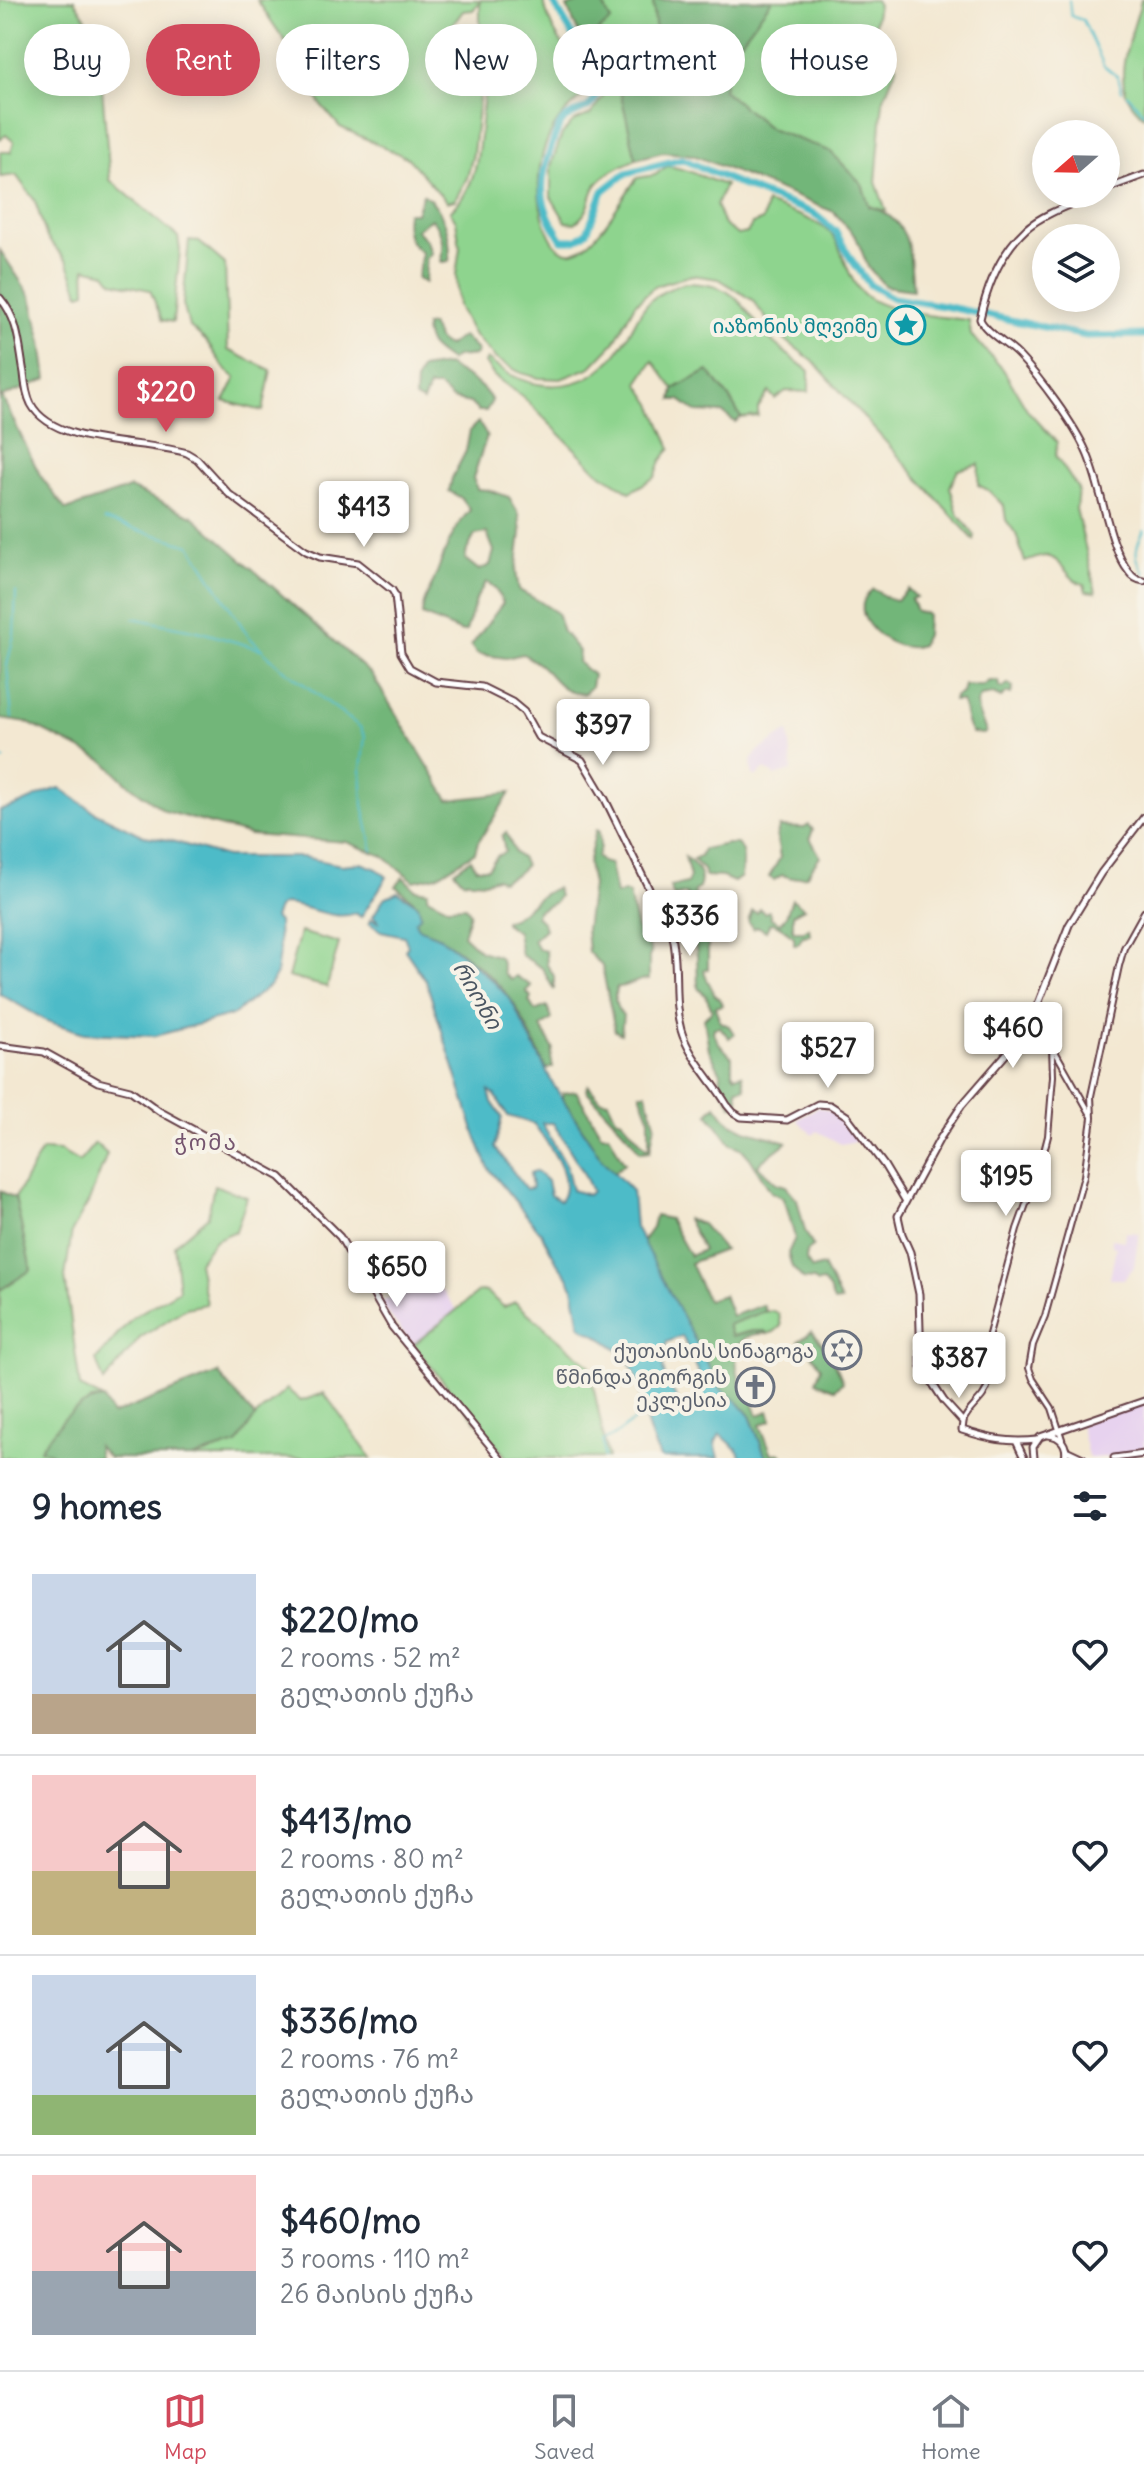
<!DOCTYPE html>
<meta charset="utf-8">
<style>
:root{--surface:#fff;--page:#f2f2f3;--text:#1f2937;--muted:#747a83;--line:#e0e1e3;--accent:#d1495b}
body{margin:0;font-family:Delius,"Noto Sans Georgian",sans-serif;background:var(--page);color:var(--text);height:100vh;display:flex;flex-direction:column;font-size:30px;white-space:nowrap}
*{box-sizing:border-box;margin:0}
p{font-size:26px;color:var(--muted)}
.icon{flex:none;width:44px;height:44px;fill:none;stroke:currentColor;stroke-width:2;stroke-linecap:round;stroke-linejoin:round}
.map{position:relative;height:1458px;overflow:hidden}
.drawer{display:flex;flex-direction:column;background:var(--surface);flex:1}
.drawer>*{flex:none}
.banner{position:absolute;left:24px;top:24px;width:1096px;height:72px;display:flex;gap:16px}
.needle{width:52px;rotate:250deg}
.fabs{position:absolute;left:1032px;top:120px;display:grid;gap:16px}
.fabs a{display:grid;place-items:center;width:88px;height:88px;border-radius:50%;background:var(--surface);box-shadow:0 4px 20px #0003;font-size:40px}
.price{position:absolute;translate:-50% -68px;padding:0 18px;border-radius:8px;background:#fff;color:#222;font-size:26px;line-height:52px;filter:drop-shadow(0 2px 4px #0008)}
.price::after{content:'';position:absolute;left:50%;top:48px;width:24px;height:18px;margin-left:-12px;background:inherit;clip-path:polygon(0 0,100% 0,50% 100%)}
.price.selected{background:var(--accent);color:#fff}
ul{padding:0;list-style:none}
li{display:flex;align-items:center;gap:24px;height:200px;padding:0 32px}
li+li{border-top:2px solid var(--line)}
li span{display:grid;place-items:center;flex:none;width:224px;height:160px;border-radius:0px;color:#555}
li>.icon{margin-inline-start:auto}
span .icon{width:96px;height:96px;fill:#fffc;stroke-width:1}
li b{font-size:34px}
h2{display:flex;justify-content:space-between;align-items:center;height:96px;padding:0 32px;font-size:34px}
.tag{padding:0 28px;border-radius:36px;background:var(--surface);box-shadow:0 4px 20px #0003;font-size:28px;line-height:72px}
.tag.selected{background:var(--accent);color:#fff}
.menu{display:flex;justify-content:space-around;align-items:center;height:112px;border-top:2px solid var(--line);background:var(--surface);font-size:22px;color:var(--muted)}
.menu a{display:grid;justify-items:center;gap:4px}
.menu .selected{color:var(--accent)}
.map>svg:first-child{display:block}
.built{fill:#e7d2ef}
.green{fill:#8ed48e;stroke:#6c7a5c;stroke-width:2}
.forest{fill:#72b679;stroke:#5e6a52;stroke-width:2;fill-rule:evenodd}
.water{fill:#4ebbc8;stroke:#4c6d7a;stroke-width:2;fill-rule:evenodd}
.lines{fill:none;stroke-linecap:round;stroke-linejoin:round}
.stream{stroke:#4ebbc8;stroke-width:2}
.river{stroke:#4ebbc8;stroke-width:7}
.minor-casing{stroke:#633d44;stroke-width:8}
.major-casing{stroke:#633d44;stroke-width:9}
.minor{stroke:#fff;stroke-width:4}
.major{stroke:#fff;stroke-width:5}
.labels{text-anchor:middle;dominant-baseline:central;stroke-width:8;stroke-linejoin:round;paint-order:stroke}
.culture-label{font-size:20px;fill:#0d838f;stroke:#f7f3e8;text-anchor:end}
.worship-label{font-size:20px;fill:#5b616d;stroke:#f7f3e8;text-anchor:end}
.water-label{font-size:22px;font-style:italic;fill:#4b5662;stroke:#f7f3e8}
.neighbourhood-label{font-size:22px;letter-spacing:2px;fill:#75556f;stroke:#f7f3e8}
</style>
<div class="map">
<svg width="1144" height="1458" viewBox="0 0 1144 1458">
<rect width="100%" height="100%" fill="#f7f3e8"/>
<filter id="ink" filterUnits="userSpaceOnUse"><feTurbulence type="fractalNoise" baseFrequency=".0125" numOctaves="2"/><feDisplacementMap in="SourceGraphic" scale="16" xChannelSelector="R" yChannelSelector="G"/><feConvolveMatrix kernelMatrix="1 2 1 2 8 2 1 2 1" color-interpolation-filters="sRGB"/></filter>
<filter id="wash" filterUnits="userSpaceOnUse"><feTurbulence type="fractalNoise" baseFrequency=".006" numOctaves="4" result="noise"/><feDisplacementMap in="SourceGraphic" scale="32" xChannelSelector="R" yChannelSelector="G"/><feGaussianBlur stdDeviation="1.8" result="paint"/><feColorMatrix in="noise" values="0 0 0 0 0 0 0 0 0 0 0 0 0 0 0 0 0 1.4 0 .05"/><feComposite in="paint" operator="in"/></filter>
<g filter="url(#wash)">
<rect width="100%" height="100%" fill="#f3e8d2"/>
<g class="built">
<polygon points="787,732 789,733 792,771 775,776 765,769 755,777 752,773 751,761 758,751"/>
<polygon points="818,1107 835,1113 847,1125 857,1141 841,1144 817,1131 813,1135 797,1120"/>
<polygon points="1125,1232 1139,1233 1134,1267 1124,1279 1110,1279 1116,1247 1112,1246 1112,1239 1124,1241"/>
<polygon points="426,1279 443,1291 457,1310 413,1345 380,1303"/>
<polygon points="1144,1401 1144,1453 1093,1458 1088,1456 1080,1424"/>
</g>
<g class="green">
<polygon points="0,0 74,0 97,36 125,58 100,65 110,180 178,237 180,250 173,322 162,320 150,290 113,282 106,273 85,268 86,292 80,294 67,261 47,238 35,201 16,175 0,177 0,152 11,152 14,142 6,135 0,139"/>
<path d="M257,0H543C546,12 550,24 556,34C565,50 579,64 583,82C587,100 571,104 562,116C537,147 533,190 546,226C572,298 618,201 637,178L655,175L667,166C688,168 705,179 725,185L716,205L724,225L738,235L747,233L752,224L763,220L766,203C783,209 823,222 833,236C846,255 847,281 866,296C887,313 943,317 969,320L971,335L1003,369L1028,411L1057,442L1056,456L1078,489L1076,509L1096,592L1086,591L1084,584C1067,581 1063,558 1046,556C1040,556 1031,560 1025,562L1016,534L1006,520L1004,506L988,490L978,485L979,464L958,470L950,487L958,514L975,536L974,540L814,362L779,335L752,300L719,279L692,275L655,286L635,304L614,343L591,367L561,379L539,378L521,373L496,359L473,334L458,307L456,275L460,247L456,221L450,211C482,184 478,142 483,104C485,84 488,66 495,47L500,49L502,94L506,98L509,96L505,47L494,31L490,44L480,28V2L473,10L463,11L446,34L451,64L458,73L470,76L482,70L473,154L467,178L455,200L447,202L408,158L340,127L322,106L307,82L297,59Z"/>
<path d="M601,0H653L658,60L620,90L636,159C624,165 606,172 597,184C586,199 595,207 575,223L566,222L551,197V166L562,134L574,121L591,114L603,96L596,71L605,56L595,52L592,36L611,21Z"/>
<polygon points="772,0 875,0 878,5 870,50 891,54 897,66 883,100 876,182 886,211 869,206 862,184 830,151 770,129 722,90 728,58"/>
<path d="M1141,0H1144V116C1104,86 1132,40 1141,0Z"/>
<polygon points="189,240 198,241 225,264 228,350 271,370 263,411 224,401 236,378 225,369 206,341 189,326 183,304"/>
<path d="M685,283C741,284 738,305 770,339C782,351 796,361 809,371V392L786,391L775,399L769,392L758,408V416L741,418L729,397L708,371L674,389L653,361L638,383L652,404L671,448L661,461L655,477L630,492L597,471L522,396L494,376L485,363L487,359C528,393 583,398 618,351C644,315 635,299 685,283Z"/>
<polygon points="300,932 339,943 327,987 288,977"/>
<polygon points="95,1143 107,1154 89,1201 72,1231 65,1277 80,1387 103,1399 91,1400 41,1449 53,1454 51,1458 0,1458 0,1290 31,1270 15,1198 42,1150 60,1151 79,1162"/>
<polygon points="214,1185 247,1197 236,1231 215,1240 198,1262 206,1304 186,1308 140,1338 104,1382 96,1360 133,1317 179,1290 174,1245 208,1216"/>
<polygon points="480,1291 486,1292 504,1307 515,1302 589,1365 608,1458 507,1458 413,1345"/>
<polygon points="774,1311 779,1315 781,1326 774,1332 767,1334 765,1331 753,1331 732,1337 728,1324 762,1312"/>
<polygon points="287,1389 301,1401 324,1393 371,1458 192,1458 237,1444 255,1417"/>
</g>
<g class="forest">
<polygon points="586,0 601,0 611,21 592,36 595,52 605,56 596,71 567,7"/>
<path d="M653,0H772L728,58L723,90L770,129L830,151L862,184L869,206C912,220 909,251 913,290L885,286L868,267L856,237L834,212L693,155L663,152L636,159L620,90L658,60Z"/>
<path d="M423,194C444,207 452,238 449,261L441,262C443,245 444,232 431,219L416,230L427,241L431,253L426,259L425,283L417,279L422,252C407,244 405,229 407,213H416Z"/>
<polygon points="0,250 31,297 42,342 47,379 2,397 40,475 66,510 130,488 193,516 372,675 449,800 510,793 478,842 475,852 437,876 414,881 383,856 346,842 250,835 165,811 127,783 104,761 28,723 0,719"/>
<path d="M431,325L439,341L447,346L463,336L477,350L476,355L456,357L450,361C435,350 425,346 425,326Z"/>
<path d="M447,365C464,376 481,382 492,401L486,411H478L470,403L452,399L439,387H429L423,402L415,398L416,381L421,369Z"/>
<polygon points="708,371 729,397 741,418 735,422 723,413 696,412 680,400 672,400 674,389"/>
<path d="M478,422L487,436L473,478L477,489L488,490L509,497L519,514L521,533L516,572L519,590L539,601L557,613L563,632L579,651L578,662L593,675L591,687L584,694C558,691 557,680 540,665C535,661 528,657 523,654L506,658L477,654L471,646L503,603L495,588L486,582L477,597L466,631L462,632L422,615C423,600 427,597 432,585C443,558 450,532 470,510L461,498L449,491L452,478L466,451L470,430ZM487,533L494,551L490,565L479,570L465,559L467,550L475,535Z"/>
<path d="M873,589L889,599L897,600L908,589L916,597L911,599L916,611L927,614L926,635L921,645C893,657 840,614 873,589Z"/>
<path d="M989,681H998L999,687L1002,688L1008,684L1013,687L1011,694L1007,693L1001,698L993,694L981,696L977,703L978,713L986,731L984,734L972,733C964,723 967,712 961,701H953L954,697L962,693L964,685L982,686Z"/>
<polygon points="809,825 813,830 810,838 820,856 806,876 792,878 782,875 774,880 769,877 780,858 777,836 779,827 804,828"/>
<path d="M596,830L599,831L600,847L597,857L602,862L610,864L616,895L624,892L629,894L639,937L649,946L651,953L649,957V979C636,979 630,987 617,987C613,996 615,1009 623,1015L621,1034L615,1031L602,966L588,952L586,929L592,885L588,864Z"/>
<polygon points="506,832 515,853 522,859 525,866 515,875 502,881 496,878 484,882 462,880 454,871 471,859 476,868 488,868 497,856 505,852 502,836"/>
<polygon points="727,844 737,844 743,851 741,877 734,882 722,877 705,876 703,870 693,859 700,856 703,849"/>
<path d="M685,857C695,864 705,874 699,888L694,891L696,900H701L704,910L700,925L708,936V969L704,970C705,980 711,983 714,994L720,999L722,1005L715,1007L720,1022L729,1026L734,1034L729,1038L720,1027L714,1028L713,1032L720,1045L732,1057V1072L735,1076L742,1074L745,1088L737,1089L739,1105H732L720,1086L721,1073L709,1050L704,1019L712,1010L706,996L698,988L697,956L695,943H687L688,935L694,931L691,923L681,917L690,904L686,894L674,897L670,887L687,883L690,877Z"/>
<path d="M403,877L415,889L428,891L427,897L447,907L466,906L470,913L463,935L480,951L497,956L501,960L504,974L511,980L516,976L531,986L526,991L531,997L529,1001L535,1011L547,1006L552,1019L541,1027L553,1048L551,1058L553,1067L546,1069C536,1046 525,1022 512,1001C493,974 448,939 417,928L415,922L418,905L396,886Z"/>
<path d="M556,888L559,896L554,903L537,911L536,916L543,923L545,929L533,940L538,949L546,951L547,965L554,976V990L542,968L521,955L517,932L505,923V920C522,918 536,894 556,888Z"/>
<path d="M792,899L804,908L793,914V931H804L809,928L810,935L803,936L798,944H794V937C787,932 779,923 770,923L766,931L757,926L753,929L748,921L752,911L757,913L760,909L764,913L769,911L771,918L780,923L786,916Z"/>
<polygon points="588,1085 601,1100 608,1101 616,1118 622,1120 646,1148 649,1147 649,1117 640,1093 646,1093 655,1123 650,1151 640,1152 629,1137 586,1090"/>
<path d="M576,1091L601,1134L609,1135C616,1144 617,1155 625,1163L614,1173L602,1160L563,1099V1093Z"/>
<polygon points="716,1105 728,1121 745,1130 787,1142 761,1162 758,1166 776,1183 786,1186 797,1199 805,1231 813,1246 807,1251 806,1260 812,1269 823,1266 841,1301 834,1302 829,1289 823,1282 817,1283 813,1280 803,1279 792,1267 788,1253 795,1238 787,1208 782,1197 771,1192 750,1158 741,1148 731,1144 708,1113"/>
<polygon points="0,1191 15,1198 31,1270 0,1290"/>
<path d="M655,1216L669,1219L690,1256L703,1250L687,1219L702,1224L724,1250L690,1263L707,1300L724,1295L732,1316L763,1305L766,1311L728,1325L732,1336L753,1331H765L767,1334C724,1331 735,1374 747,1398L751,1397L758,1415L769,1411L772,1420L760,1425L772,1454L781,1453L782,1458H766L750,1416L738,1402L721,1390L642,1242L652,1228Z"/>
<path d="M812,1331C826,1347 836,1362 843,1382L835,1389L816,1382L821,1367L804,1343L801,1344L799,1341Z"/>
<path d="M218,1373L255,1417L237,1444L192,1458H109L97,1446L99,1458H51L52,1454L40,1449C56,1427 74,1401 103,1399L112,1415Z"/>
</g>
<g class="water">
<path d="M60,788L96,813L144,836L169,840L226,857H303L341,865L361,863L377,869L387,877L361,917L355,913C335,922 306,905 284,904L278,908L274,918L278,922L279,952L276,975L271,984L233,1015L155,1036L84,1033L47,1021L0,994V810C22,807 39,793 60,788Z"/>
<path d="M398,892L418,905L421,915L415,922L418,928L438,936L458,951L494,982L511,1000L553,1084L602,1160L632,1191L635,1227L721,1389L738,1402L750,1416L766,1458H741L737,1449L720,1434L715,1443L719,1458H660C653,1443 647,1427 644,1411C640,1392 638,1373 626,1358C615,1344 595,1335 580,1326L573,1287L567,1275L558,1264L541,1233L489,1169L474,1131L426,981L405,950L408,946L404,936L381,931L369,923L371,919L380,923L373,916L384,898ZM489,1091L495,1095L508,1116L534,1124C547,1143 577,1179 560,1201L550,1195L547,1181L536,1171L530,1173L532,1188L526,1189L495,1147L502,1117L492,1102ZM542,1123H553L581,1168L592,1191L588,1195L572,1190L566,1165ZM682,1336L698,1370L703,1397L684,1409C668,1386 656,1370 667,1342Z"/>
</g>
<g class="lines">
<g class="stream">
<polyline points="1069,0 1071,16 1083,20 1104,66 1118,77 1122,91"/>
<polyline points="1127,94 1144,113"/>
<polyline points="104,520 190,545 249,637 276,663 360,727 365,737 361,768 363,805 373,851"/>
<path d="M1144,530C1135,548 1133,555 1144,573"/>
<polyline points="133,618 198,631 260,649"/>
<polyline points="12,718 7,666 14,634 16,592"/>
<polyline points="0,760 5,759"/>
<path d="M604,1458L603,1441C618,1436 630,1421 646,1413"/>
</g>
<path class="river" d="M552,0L578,44L598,91C591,115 575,107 562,122C556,130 553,142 550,151C537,188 541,208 562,240H576L587,232L603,191L626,173L682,159L757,192L813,213L835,231L851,259L870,285L893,298L944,306L1086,336L1144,335"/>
</g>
</g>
<g filter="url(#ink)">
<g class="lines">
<g class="minor-casing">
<g id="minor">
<polyline points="1034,1014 1091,1115"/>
<path d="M963,1422C968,1407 985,1400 988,1384C990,1369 985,1354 988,1338L1017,1229L1041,1163L1048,1136L1053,1076L1052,1046"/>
<polyline points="1062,1439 1052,1408 1033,1379 1029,1368 1033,1345 1045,1316 1084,1176 1092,1118 1091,1096 1119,966 1124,948 1144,912"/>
</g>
</g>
<g class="major-casing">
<g id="major">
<polyline points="1106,189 1144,175"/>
<path d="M1095,194C1075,203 1042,214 1026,229C1001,252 987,287 980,319C984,331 1009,345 1019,356C1040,378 1074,424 1086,451C1102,485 1108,546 1129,572C1133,578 1137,580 1144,581"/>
<path d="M0,298C19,320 19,346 24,373C25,384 26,394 31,404C54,447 146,440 187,453L197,459L229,494L306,551L320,557L358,563L392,590L395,595L401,653L410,668L436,682L482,687L512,702L524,712L538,737L582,760L605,799L672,936C679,967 672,999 681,1030C689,1058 713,1080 727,1105L733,1112L741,1117L787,1120L818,1104L830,1105L847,1116L884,1165L905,1200"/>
<polyline points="0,1046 44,1052 98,1082 130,1090 159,1111 280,1177 340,1237 392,1327 500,1458"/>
<path d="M1048,1435C1061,1436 1068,1445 1065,1458"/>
<path d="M1037,1440C1007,1443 990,1439 962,1430L963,1422L944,1401L921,1366L919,1294L910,1252L902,1234L898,1216L939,1140L962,1105L1014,1045L1034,1014L1069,925L1101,873L1144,817"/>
<polyline points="1017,1443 1024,1458"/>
<polyline points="1066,1450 1083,1458"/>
<polyline points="1034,1458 1033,1447 1040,1437 1144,1401"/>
<polyline points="1114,1458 1144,1454"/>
</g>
</g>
<use href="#minor" class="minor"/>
<use href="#major" class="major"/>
</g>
</g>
<defs>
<g id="sight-ring" transform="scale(2)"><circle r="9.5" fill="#f7f3e8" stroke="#0f9aa8" stroke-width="1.5"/><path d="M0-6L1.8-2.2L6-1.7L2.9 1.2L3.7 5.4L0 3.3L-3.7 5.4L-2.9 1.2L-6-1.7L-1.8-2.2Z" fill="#0f9aa8"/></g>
<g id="synagogue-ring" transform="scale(2)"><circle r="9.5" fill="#f7f3e8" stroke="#6b7280" stroke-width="1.5"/><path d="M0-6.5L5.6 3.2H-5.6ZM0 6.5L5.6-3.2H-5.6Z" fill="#6b7280"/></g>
<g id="church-ring" transform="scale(2)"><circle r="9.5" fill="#f7f3e8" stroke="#6b7280" stroke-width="1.5"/><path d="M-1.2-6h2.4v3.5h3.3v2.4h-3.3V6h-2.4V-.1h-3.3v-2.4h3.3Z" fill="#6b7280"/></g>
</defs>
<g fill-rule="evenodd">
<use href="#sight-ring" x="906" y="325"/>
<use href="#synagogue-ring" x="842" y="1350"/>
<use href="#church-ring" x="755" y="1387"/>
</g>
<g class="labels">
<g class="culture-label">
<text x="878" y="325">იაზონის მღვიმე</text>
</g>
<g class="worship-label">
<text x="814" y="1350">ქუთაისის სინაგოგა</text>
<text x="727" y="1376">წმინდა გიორგის<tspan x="727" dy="23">ეკლესია</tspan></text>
</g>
<g class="water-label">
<text transform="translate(478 995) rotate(60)">რიონი</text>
</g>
<g class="neighbourhood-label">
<text x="206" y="1142">ჭომა</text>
</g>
</g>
</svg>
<div class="fabs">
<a><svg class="needle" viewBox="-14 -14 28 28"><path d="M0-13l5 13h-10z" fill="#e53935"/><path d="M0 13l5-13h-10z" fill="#747a83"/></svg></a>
<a><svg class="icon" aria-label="layers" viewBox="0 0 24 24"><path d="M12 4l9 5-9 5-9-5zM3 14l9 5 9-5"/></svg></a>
</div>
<b class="price selected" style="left:166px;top:434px">$220</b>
<b class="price" style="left:364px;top:549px">$413</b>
<b class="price" style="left:603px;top:767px">$397</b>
<b class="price" style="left:690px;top:958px">$336</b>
<b class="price" style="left:1013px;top:1070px">$460</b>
<b class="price" style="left:828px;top:1090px">$527</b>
<b class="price" style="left:1006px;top:1218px">$195</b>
<b class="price" style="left:397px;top:1309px">$650</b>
<b class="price" style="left:959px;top:1400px">$387</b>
<div class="banner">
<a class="tag">Buy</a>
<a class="tag selected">Rent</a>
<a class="tag">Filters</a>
<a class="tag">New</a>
<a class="tag">Apartment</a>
<a class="tag">House</a>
</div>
</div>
<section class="drawer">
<h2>9 homes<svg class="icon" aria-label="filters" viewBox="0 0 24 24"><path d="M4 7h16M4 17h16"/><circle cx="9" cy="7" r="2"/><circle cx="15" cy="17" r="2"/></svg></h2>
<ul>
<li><span style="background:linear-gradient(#c9d6e8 75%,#b9a48a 0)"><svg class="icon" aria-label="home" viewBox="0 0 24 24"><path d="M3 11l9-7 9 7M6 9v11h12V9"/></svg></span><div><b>$220/mo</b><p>2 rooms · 52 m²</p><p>გელათის ქუჩა</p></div><svg class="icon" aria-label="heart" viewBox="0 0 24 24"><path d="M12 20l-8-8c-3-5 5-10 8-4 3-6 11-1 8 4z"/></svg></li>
<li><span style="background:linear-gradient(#f6c9c9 60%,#c2b280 0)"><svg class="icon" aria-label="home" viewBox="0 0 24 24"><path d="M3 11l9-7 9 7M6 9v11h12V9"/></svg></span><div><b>$413/mo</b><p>2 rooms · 80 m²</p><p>გელათის ქუჩა</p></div><svg class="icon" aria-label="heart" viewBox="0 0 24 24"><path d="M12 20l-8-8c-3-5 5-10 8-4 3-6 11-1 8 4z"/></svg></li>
<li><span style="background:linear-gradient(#c9d6e8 75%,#8fb573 0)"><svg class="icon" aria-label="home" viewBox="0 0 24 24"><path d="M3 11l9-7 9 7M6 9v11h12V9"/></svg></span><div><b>$336/mo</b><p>2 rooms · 76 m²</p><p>გელათის ქუჩა</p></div><svg class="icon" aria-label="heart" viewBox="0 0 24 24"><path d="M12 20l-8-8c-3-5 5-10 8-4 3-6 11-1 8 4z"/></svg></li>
<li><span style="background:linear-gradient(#f6c9c9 60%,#9aa5b1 0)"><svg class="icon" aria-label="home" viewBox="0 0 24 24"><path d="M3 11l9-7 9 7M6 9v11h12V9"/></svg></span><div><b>$460/mo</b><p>3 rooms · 110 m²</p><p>26 მაისის ქუჩა</p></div><svg class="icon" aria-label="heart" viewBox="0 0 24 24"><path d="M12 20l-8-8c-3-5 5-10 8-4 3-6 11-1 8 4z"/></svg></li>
</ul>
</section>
<nav class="menu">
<a class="selected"><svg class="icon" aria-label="map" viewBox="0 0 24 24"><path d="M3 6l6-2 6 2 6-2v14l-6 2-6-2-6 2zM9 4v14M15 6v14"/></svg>Map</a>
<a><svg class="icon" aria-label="saved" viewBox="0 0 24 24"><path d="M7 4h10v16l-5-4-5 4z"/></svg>Saved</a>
<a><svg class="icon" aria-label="home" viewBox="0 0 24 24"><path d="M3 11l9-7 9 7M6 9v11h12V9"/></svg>Home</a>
</nav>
